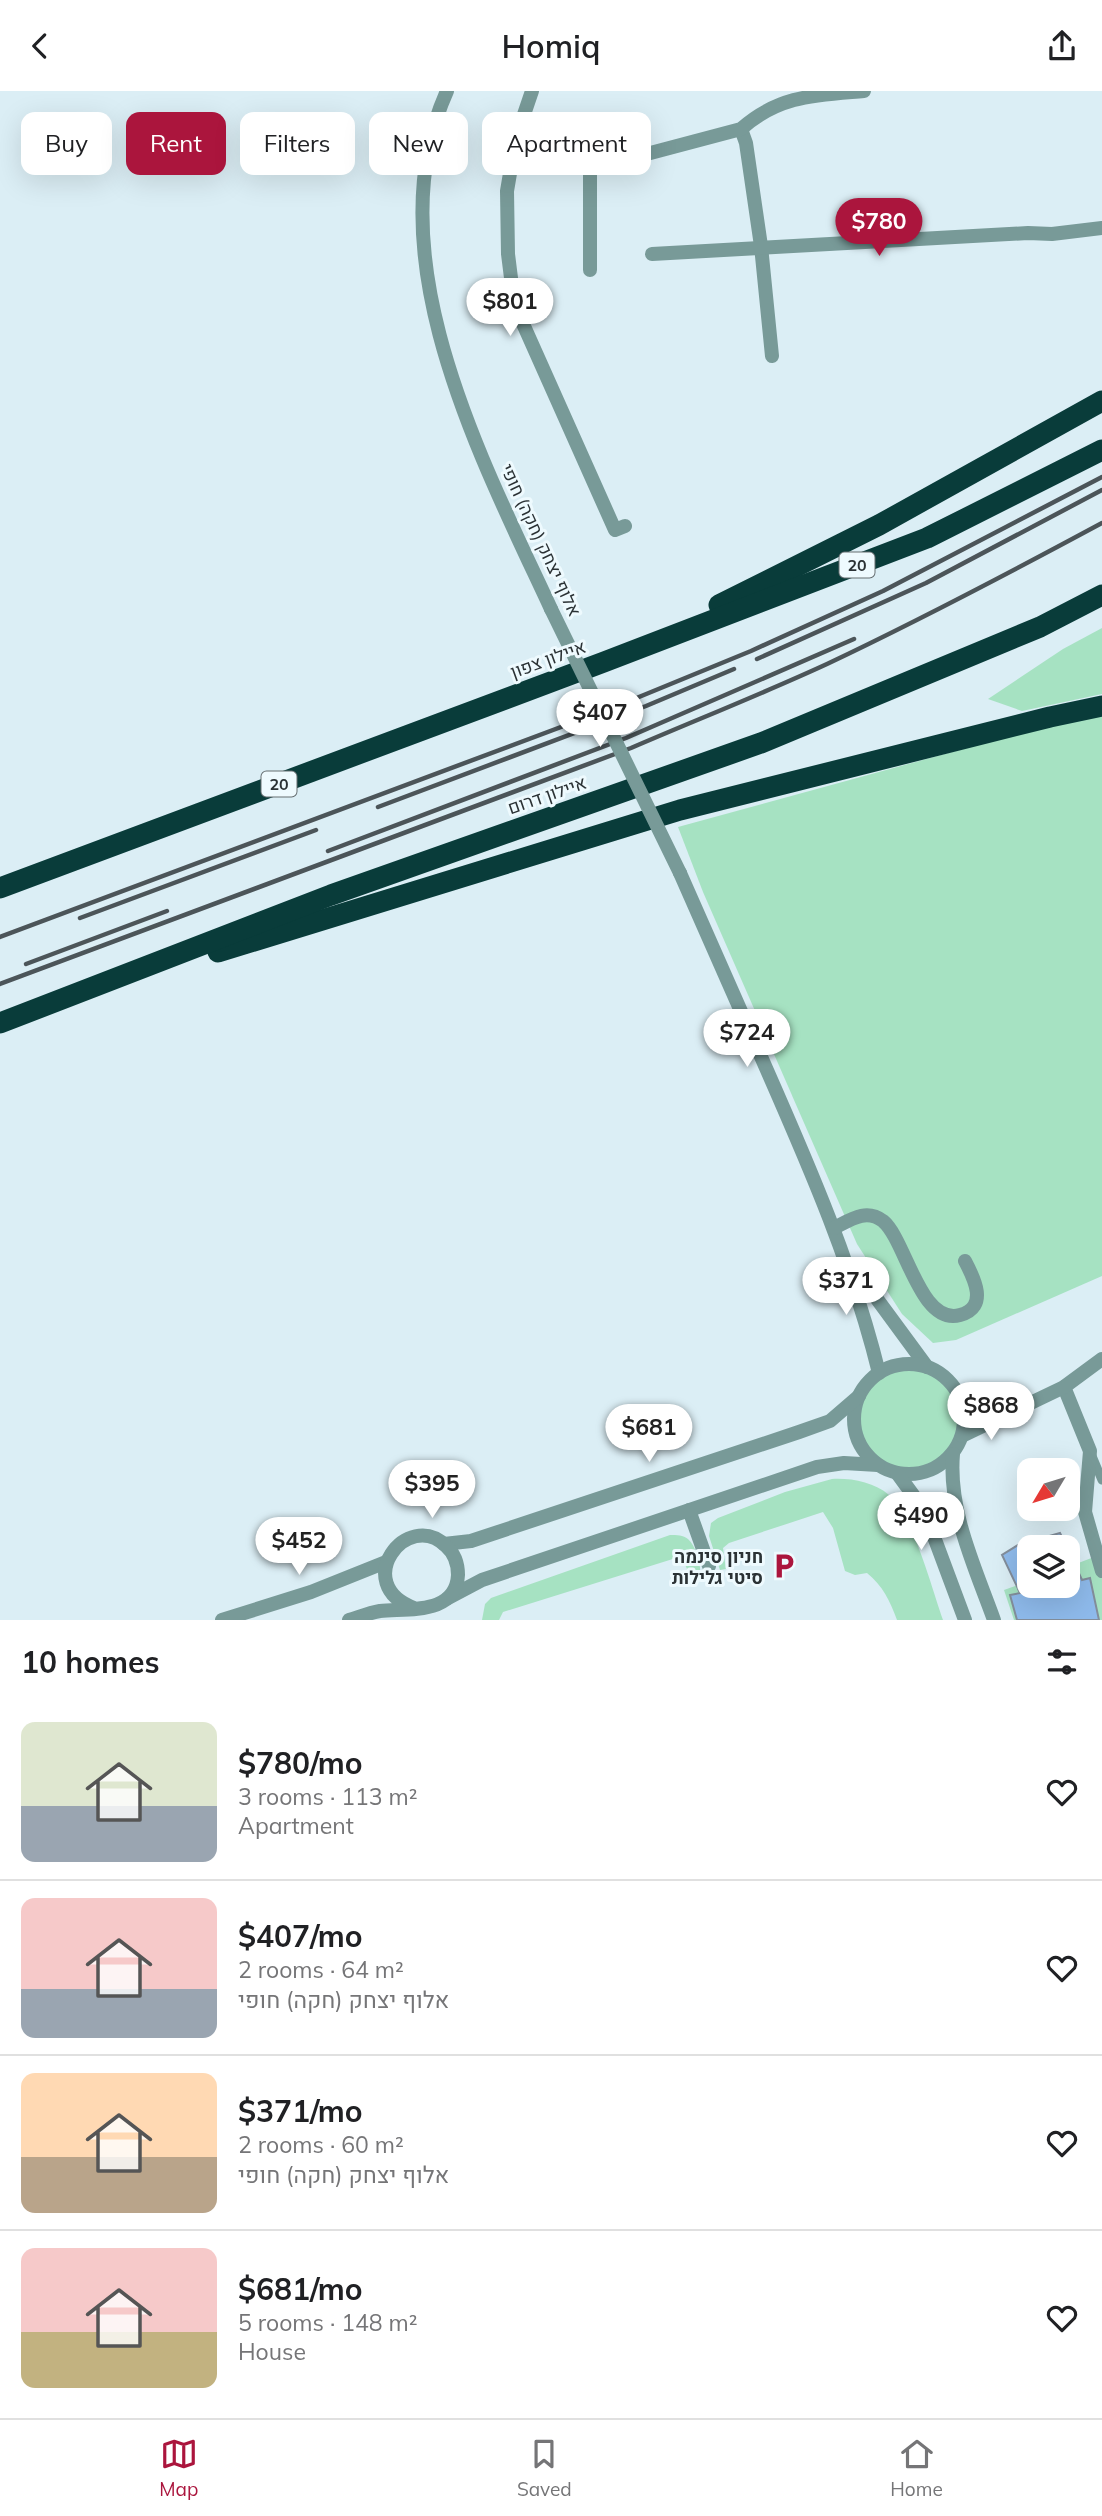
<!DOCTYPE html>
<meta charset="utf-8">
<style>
:root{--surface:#fff;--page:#f2f2f2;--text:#202124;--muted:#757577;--line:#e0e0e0;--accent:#ab153d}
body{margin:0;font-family:Mulish,Heebo,sans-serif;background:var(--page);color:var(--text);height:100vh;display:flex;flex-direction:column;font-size:26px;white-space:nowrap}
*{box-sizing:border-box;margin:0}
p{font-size:23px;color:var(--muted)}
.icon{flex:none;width:38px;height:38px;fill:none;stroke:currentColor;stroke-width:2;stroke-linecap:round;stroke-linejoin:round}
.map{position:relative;height:1529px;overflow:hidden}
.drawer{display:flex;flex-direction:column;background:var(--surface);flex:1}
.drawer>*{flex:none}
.top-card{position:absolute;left:21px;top:21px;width:700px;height:63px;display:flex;gap:14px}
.needle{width:46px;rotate:232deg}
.buttons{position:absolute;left:1017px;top:1367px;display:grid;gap:14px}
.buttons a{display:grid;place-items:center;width:63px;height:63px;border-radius:14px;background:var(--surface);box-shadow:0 7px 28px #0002;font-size:35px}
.price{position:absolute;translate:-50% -60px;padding:0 16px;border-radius:24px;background:#fff;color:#222;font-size:23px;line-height:46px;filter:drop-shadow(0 2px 4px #0008)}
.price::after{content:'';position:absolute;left:50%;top:42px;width:21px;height:16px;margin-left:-10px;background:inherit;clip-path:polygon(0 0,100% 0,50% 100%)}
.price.on{background:var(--accent);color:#fff}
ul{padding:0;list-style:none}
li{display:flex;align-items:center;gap:21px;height:175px;padding:0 21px}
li+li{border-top:2px solid var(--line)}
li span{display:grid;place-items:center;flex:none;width:196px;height:140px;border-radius:14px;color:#555}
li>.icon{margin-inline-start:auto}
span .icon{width:84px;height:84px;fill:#fffc;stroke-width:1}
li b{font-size:30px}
h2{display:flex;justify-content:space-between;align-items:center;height:84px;padding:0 21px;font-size:30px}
.chip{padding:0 24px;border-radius:14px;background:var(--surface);box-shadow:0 7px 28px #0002;font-size:24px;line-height:63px}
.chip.on{background:var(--accent);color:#fff}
header{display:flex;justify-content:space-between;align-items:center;height:91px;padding:0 21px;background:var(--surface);font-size:32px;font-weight:600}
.tab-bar{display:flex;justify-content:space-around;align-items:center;height:98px;border-top:2px solid var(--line);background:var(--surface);font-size:19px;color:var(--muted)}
.tab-bar a{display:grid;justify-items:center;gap:4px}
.tab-bar .on{color:var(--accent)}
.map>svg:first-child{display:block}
.green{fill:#a6e2c2}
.building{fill:#8ebaeb;stroke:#838e9b;stroke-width:2}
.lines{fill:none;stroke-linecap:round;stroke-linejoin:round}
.service{stroke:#789a98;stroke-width:9}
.minor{stroke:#789a98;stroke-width:14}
.motorway{stroke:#093c3a;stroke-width:21}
.rail{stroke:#4c5559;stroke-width:4.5}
.minor-bridge{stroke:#789a98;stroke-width:14}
.labels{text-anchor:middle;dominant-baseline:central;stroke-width:6;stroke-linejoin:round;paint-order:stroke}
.shield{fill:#eefafe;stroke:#666e71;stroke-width:2}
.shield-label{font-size:16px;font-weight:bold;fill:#2b3235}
.street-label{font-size:18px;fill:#2b3235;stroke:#eefafe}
.poi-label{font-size:18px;font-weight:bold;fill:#2b3235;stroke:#eefafe;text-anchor:end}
</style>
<header><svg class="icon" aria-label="back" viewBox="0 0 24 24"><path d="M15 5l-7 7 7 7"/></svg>Homiq<svg class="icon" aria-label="share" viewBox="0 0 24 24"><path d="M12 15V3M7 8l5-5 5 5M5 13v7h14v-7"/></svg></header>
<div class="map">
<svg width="1102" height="1529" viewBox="0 0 1102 1529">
<rect width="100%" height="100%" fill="#dbeef5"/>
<g class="green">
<polygon points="1102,537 1102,603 1022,620 988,608 1063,558"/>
<polygon points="1102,624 1102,1185 956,1249 933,1252 902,1223 857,1153 703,801 678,736 1025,641"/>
<circle cx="909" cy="1328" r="49"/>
<path d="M832,1388C851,1387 874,1391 889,1404C914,1428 931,1495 943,1529H897C890,1510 883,1495 867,1482L855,1484L845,1480L833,1437L823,1421L729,1452L723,1457L726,1478L720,1479L709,1445L711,1432L718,1427L785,1401Z"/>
<path d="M670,1444C677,1444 683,1444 688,1448C697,1456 703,1479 699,1489L693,1491L682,1467H676L503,1521L499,1529H482L485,1513L491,1507Z"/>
<polygon points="1094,1466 1102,1469 1102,1529 1014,1529 1004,1499 1029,1490 1029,1494 1068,1494 1068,1476"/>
</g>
<polygon class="building" points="1060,1442 1067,1456 1029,1456 1029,1500 1068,1494 1068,1458 1082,1489 1090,1487 1099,1529 1017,1529 1010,1504 1020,1502 1002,1464 1018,1454"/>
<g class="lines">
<polyline class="service" points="1092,1365 1102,1389"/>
<g class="minor">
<path d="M447,0C373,164 482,369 551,518"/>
<polyline points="532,0 516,47 507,100 508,163 512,195 524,235 615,439 625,435"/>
<polyline points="741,38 746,52 761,155 772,265"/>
<polyline points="652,163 1028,142 1052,143 1102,137"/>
<path d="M590,179V78L741,38C779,4 817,4 864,0"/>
<path d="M680,782C709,847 738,912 766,977C810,1077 853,1176 879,1282"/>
<path d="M834,1137C850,1129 866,1117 883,1130C906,1149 920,1235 960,1224C989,1216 974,1187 965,1170"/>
<polyline points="852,1174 927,1276"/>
<circle cx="909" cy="1328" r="55"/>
<polyline points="1064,1296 1090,1360 1085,1421 1102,1480"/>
<path d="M962,1311C976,1322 987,1325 1005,1326"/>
<polyline points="962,1345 1064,1296 1102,1268"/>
<path d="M953,1363C948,1420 975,1476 994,1529"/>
<polyline points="897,1382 924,1419 965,1529"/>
<polyline points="689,1419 709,1475"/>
<polyline points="444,1453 471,1450 799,1341 830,1330 859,1305"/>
<polyline points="448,1507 482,1489 817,1376 844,1372 878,1374"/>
<polyline points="222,1529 311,1501 386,1471"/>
<path d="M349,1529C359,1526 369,1522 380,1520C408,1517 456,1524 458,1484C458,1473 454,1462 446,1455C407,1417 350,1493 414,1517"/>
</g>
<g class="motorway">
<polyline points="719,514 879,434 1102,310"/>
<polyline points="0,797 604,571 927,447 1102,359"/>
<polyline points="218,861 680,719 1050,626 1102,615"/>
<polyline points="0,932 331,804 761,652 1040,536 1102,504"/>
</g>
<g class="rail">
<polyline points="757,568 926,492 1102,399"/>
<polyline points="378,716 646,615 734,578"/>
<polyline points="328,760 626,647 854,548"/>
<polyline points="80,827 316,739"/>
<polyline points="0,846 617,615 751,560 883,500 1102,386"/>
<polyline points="26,873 167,820"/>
<path d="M0,893L631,657C696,629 762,603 827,573C920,529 1011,481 1102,432"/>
</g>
<polyline class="minor-bridge" points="551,518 680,782"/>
</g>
<defs>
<g id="parking-bare" transform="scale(2.1)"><path d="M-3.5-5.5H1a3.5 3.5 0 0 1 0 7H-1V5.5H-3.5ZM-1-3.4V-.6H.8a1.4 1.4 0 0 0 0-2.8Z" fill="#ab153d" stroke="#eefafe" stroke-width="2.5" paint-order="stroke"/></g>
</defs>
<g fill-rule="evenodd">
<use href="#parking-bare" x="784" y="1475"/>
</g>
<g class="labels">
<g class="shield">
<rect x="839.5" y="461.5" width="35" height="25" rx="5"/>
<rect x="261.5" y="680.5" width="35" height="25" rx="5"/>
</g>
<g class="shield-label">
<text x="857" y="474">20</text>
<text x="279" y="693">20</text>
</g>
<g class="street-label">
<text transform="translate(541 449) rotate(65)">אלוף יצחק (חקה) חופי</text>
<text transform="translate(548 568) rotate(-20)">איילון צפון</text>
<text transform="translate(547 704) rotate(-19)">איילון דרום</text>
</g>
<g class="poi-label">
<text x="763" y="1465">חניון סינמה<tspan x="763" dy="21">סיטי גלילות</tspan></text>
</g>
</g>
</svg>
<div class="buttons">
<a><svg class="needle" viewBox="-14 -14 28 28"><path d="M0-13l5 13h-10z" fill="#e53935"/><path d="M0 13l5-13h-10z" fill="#757577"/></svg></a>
<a><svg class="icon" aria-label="layers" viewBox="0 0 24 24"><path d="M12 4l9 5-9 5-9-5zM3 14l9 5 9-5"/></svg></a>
</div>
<b class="price on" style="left:879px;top:167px">$780</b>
<b class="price" style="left:510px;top:247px">$801</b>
<b class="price" style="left:600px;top:658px">$407</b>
<b class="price" style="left:747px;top:978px">$724</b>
<b class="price" style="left:846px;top:1226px">$371</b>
<b class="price" style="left:991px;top:1351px">$868</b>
<b class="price" style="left:649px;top:1373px">$681</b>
<b class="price" style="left:432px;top:1429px">$395</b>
<b class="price" style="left:921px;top:1461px">$490</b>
<b class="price" style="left:299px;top:1486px">$452</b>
<div class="top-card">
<a class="chip">Buy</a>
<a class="chip on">Rent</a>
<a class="chip">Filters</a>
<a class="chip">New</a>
<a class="chip">Apartment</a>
</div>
</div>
<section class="drawer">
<h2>10 homes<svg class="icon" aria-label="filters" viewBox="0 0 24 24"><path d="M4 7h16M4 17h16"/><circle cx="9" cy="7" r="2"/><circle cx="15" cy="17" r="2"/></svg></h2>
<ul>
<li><span style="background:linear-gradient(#dfe7d0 60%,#9aa5b1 0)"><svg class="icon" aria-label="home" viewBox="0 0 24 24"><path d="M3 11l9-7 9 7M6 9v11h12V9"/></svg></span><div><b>$780/mo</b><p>3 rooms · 113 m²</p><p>Apartment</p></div><svg class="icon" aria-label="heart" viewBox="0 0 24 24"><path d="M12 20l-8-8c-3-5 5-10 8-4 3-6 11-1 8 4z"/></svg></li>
<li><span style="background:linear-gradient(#f6c9c9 65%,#9aa5b1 0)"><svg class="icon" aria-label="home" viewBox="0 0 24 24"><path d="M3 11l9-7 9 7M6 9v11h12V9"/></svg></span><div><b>$407/mo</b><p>2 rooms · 64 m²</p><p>אלוף יצחק (חקה) חופי</p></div><svg class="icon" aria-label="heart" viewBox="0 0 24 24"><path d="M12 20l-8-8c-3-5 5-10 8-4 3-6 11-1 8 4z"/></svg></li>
<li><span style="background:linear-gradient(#ffd9b3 60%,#b9a48a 0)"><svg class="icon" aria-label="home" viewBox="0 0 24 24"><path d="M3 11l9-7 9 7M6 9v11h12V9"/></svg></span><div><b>$371/mo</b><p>2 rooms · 60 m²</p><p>אלוף יצחק (חקה) חופי</p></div><svg class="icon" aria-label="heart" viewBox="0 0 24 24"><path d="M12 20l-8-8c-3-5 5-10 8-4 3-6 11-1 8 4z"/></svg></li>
<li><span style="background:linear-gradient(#f6c9c9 60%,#c2b280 0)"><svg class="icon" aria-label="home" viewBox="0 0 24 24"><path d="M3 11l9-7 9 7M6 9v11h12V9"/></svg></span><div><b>$681/mo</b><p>5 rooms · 148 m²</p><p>House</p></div><svg class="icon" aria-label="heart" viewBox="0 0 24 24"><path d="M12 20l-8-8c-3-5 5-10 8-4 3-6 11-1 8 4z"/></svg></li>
</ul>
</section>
<nav class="tab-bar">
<a class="on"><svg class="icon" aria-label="map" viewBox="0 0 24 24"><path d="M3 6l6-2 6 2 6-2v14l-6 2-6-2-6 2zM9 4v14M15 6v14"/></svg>Map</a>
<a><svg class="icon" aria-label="saved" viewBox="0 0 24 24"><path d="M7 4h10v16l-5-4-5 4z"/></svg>Saved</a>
<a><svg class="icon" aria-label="home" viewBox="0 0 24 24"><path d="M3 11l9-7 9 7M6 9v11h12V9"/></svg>Home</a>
</nav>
